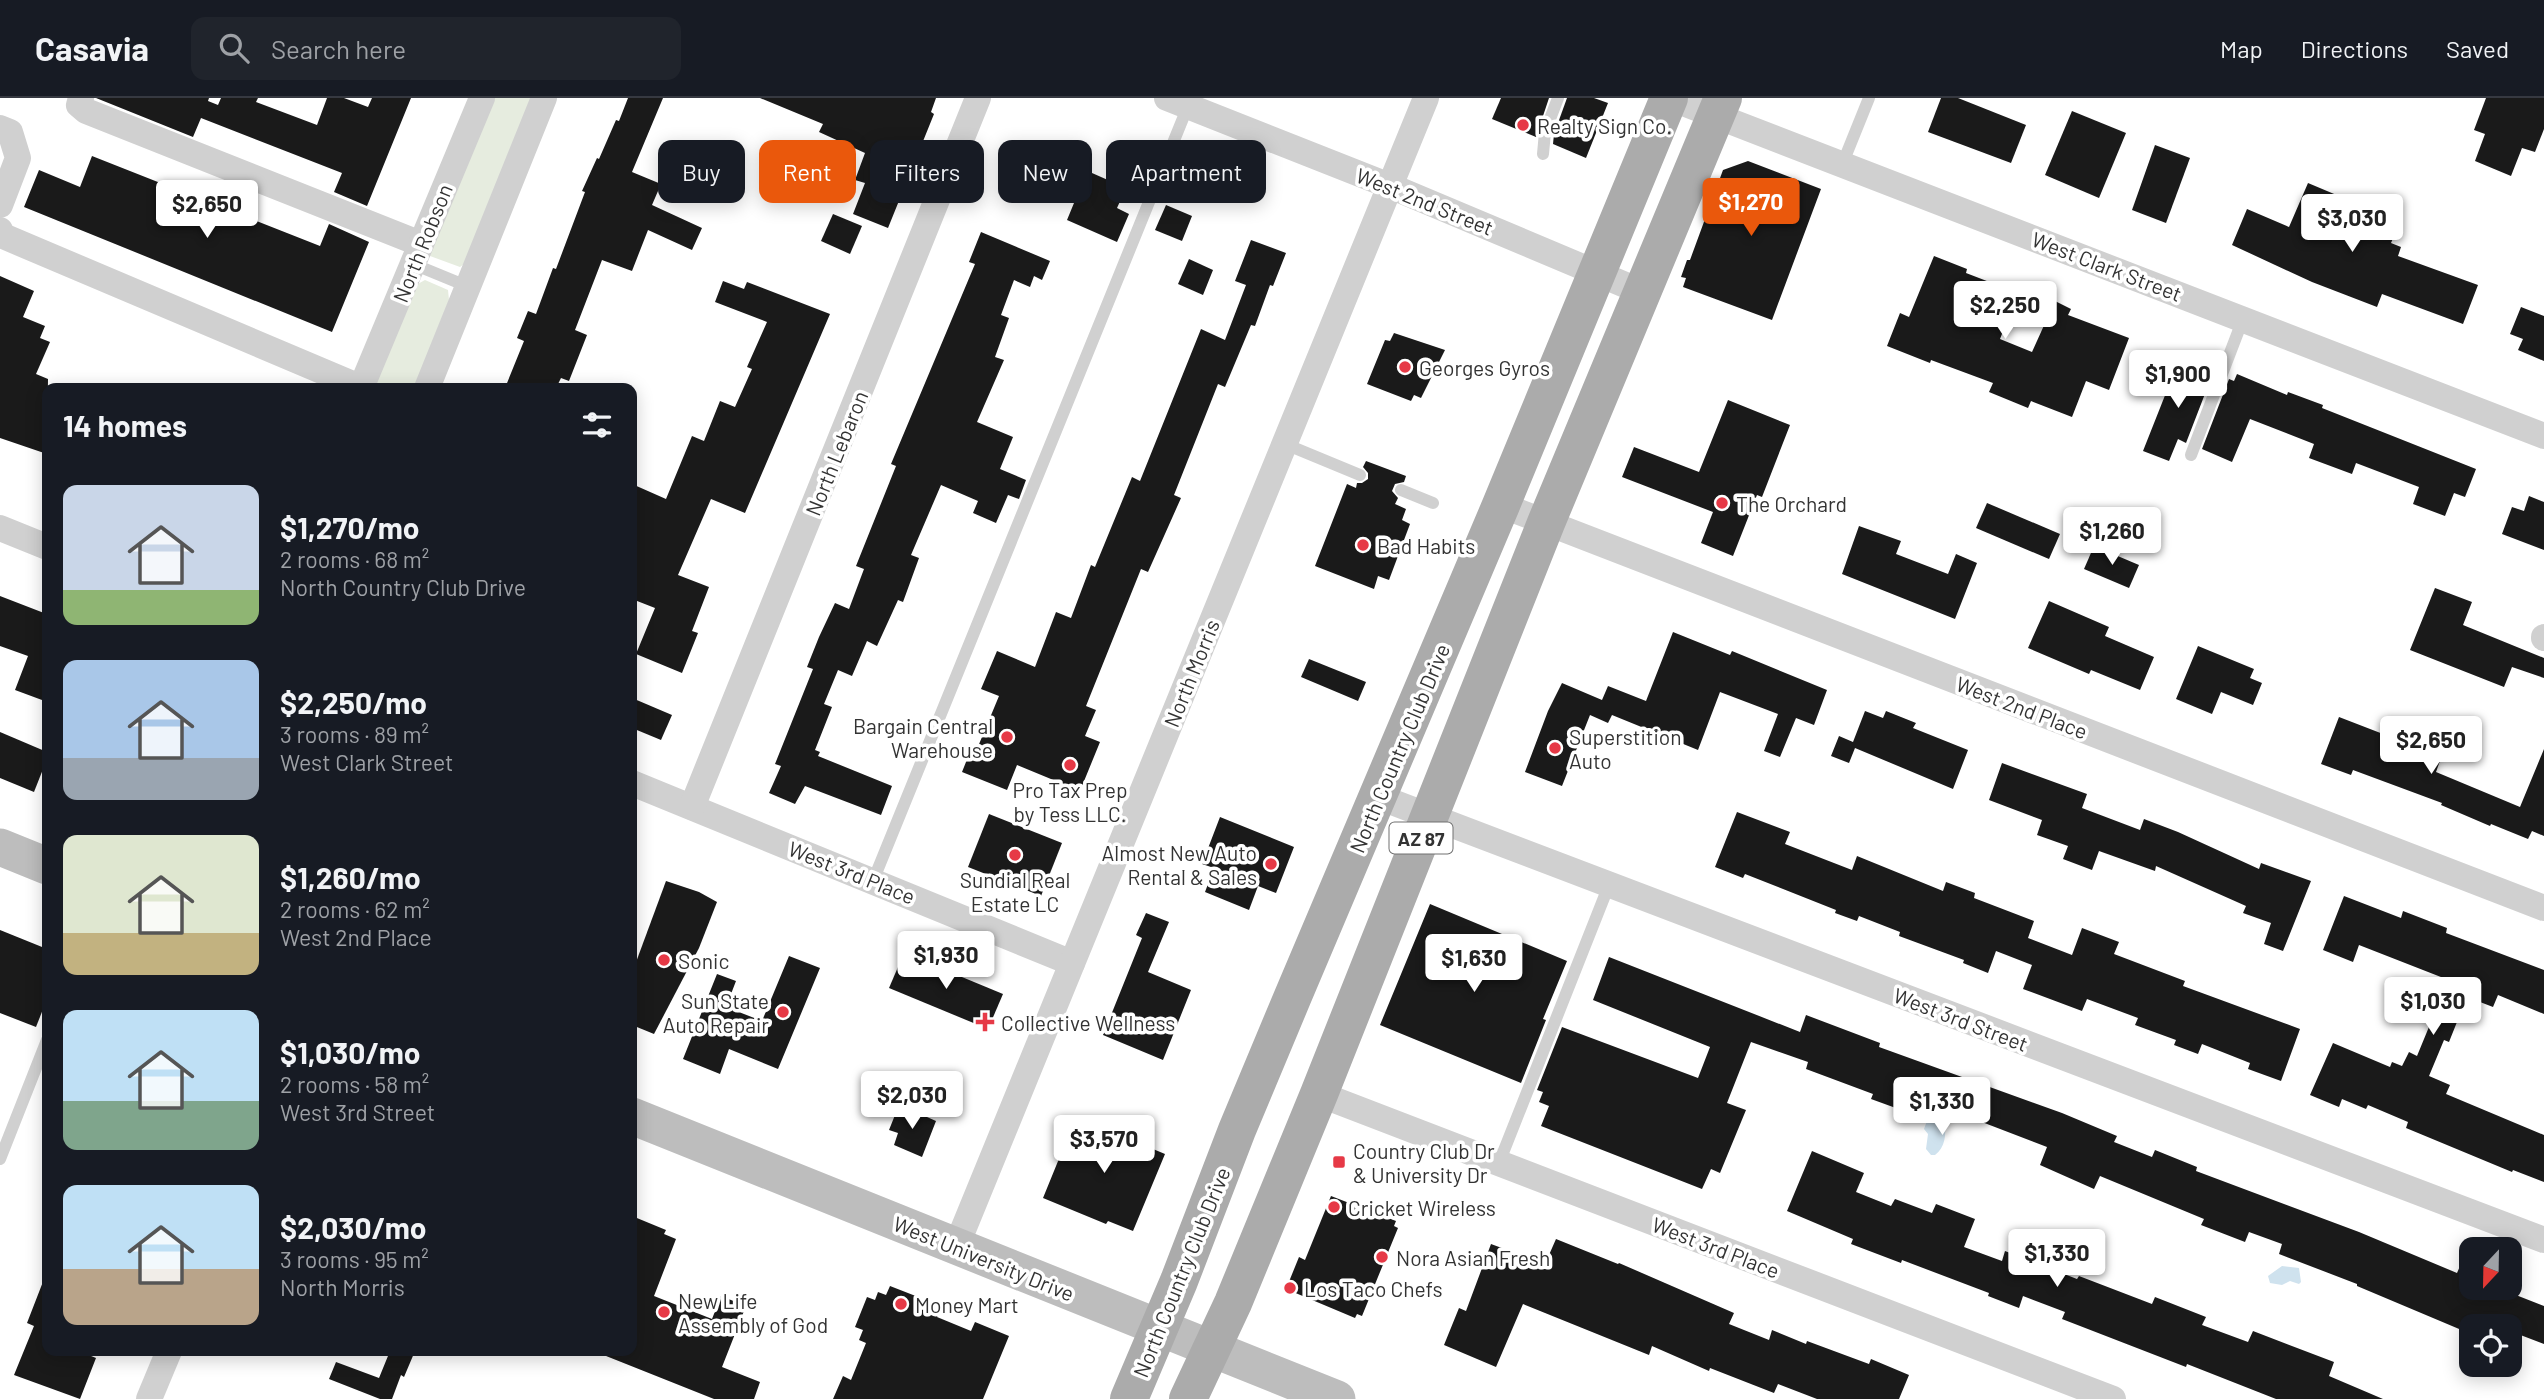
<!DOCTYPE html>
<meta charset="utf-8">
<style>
:root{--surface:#171b24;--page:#20242c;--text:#f1f3f6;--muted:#9ea1a6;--line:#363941;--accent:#ea580c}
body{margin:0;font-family:Barlow,sans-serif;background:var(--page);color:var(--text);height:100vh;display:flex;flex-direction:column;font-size:26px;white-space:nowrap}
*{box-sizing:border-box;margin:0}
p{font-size:23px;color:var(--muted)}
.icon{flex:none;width:38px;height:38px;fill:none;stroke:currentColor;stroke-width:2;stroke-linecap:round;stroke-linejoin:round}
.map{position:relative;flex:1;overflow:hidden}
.panel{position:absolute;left:42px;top:285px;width:595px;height:973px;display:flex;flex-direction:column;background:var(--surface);border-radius:14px;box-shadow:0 4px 18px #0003}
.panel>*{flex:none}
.banner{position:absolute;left:658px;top:42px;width:665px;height:63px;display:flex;gap:14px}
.needle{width:46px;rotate:202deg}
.fabs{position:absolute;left:2459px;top:1139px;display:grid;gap:14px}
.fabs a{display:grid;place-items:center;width:63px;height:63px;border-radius:14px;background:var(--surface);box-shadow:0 4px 18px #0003;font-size:35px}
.price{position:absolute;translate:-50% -60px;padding:0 16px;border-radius:7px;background:#fff;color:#222;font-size:23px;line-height:46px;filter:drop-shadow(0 2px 4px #0008)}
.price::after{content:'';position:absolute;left:50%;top:42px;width:21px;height:16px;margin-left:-10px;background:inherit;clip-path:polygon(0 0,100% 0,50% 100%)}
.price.current{background:var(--accent);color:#fff}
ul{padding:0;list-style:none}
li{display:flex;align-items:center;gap:21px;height:175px;padding:0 21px}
li span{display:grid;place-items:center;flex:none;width:196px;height:140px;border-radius:14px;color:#555}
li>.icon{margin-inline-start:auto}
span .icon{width:84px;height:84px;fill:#fffc;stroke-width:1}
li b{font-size:30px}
h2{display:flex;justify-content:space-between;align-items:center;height:84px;padding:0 21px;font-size:30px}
.tag{padding:0 24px;border-radius:14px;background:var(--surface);box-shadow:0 4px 18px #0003;font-size:24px;line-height:63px}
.tag.current{background:var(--accent);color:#fff}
header{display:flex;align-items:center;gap:42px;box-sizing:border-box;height:98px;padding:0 35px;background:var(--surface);border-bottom:2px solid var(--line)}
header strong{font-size:33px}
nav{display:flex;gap:38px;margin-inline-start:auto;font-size:24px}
.search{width:490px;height:63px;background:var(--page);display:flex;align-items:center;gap:18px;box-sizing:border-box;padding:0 24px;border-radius:14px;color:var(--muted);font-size:26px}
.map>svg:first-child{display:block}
.green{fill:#e6ecdf}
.water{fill:#cfe2ee}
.building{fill:#1a1a1a}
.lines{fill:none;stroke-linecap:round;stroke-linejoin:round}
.lane{stroke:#d0d0d0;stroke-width:12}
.street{stroke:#d0d0d0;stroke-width:26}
.secondary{stroke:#bdbdbd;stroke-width:37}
.primary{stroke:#ababab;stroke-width:38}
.poi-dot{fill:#e63946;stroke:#fff;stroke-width:2.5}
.labels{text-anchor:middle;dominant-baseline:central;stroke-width:7;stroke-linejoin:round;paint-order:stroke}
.shield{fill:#fff;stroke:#707070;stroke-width:2}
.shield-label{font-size:19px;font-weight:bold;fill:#333}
.poi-label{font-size:21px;fill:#333;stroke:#fff;text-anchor:start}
.street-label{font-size:21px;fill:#333;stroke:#fff}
</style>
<header>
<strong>Casavia</strong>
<div class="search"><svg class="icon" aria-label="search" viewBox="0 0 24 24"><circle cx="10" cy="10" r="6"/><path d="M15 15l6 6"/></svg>Search here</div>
<nav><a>Map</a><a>Directions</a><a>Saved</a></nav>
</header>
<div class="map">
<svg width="2544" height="1301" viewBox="0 0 2544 1301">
<rect width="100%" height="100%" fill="#fff"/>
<g class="green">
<polygon points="492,0 532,0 464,166 460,169 430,158 431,151"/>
<polygon points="425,182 448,192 449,202 414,290 373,290 416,187"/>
</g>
<g class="water">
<path d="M1938,1018L1944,1024C1947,1035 1945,1050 1935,1057H1931L1926,1051L1928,1036L1924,1031L1928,1020Z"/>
<polygon points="2282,1168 2299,1170 2301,1184 2299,1186 2290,1183 2282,1187 2270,1185 2268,1178"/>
</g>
<g class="building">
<polygon points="96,0 209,0 208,3 218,7 221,0 258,0 256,4 317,27 327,0 344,0 368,9 372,0 411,0 367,108 334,94 342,75 201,20 193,39"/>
<polygon points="628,0 663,0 632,74 661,86 652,107 702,130 692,152 648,132 632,173 602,162 575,232 587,237 569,283 561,280 556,290 505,290 524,243 517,240 528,213 536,216 553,170 556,171 585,94 582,93 597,60 599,61 616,22 619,23"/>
<polygon points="760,0 936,0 931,14 934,16 888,130 853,116 865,85 855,82 865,55 819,34 823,26"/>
<polygon points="1501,0 1549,0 1536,39 1492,21"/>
<polygon points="1567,0 1594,0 1608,5 1586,60 1553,46 1554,36"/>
<polygon points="1941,0 1958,0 2026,27 2011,65 1928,34"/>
<polygon points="2486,0 2544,0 2544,31 2535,54 2522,50 2511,78 2475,63 2485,36 2474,32"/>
<polygon points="2072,13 2126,35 2099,100 2045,77"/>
<polygon points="1011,43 1058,60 1126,90 1117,110 1129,116 1117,144 1067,122 1074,105 1007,80 1013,64 1004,61"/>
<polygon points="2155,47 2190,60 2166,125 2132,112"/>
<polygon points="92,58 320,148 329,126 369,144 332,234 24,109 39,72 80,89"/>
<polygon points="1748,63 1821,91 1772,222 1683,189 1686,180 1681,179 1687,162 1690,162 1723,72"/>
<polygon points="2308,85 2365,109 2367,104 2402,119 2391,145 2401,149 2398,158 2478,187 2463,226 2382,196 2377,209 2312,184 2232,147 2247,111 2289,129"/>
<polygon points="1166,107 1192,118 1182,143 1155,132"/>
<polygon points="833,116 862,128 850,156 821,143"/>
<polygon points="981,134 1050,163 1042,182 1034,178 1030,189 1014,182 1001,217 1009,220 995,259 1004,262 977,324 1013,339 1000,371 1026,382 1019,401 1008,397 996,425 973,415 978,403 941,387 911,457 919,460 903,504 898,502 877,548 867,543 852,578 838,572 824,606 832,609 815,652 820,654 818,658 892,688 881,717 805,688 795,706 769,695 781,668 775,666 813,571 807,569 819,539 835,505 849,511 864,471 856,468 896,368 891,366 975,166 969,164"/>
<polygon points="1251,142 1286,155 1273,188 1270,187 1255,228 1251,227 1225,289 1218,286 1174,397 1181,400 1148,474 1141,471 1086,608 1096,612 1085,638 1100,644 1080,693 1017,667 1007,692 962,674 972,649 977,651 999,598 981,591 997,553 1035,569 1056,514 1071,520 1091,467 1095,469 1132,379 1140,383 1201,231 1225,242 1246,187 1235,183"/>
<polygon points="1934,158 1967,171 1966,175 2018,195 2000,241 2032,254 2055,203 2071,211 2068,217 2129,240 2109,292 2086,283 2072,319 2031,303 2028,310 1989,294 1993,285 1931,262 1930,265 1887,248 1900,215 1909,219"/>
<polygon points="1189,161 1213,172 1203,197 1178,186"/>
<polygon points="0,178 34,193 23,219 45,228 40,240 50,244 36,276 48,281 47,356 0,340"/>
<polygon points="723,183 744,191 747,184 830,216 745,415 711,401 678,477 709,489 692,533 698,535 682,575 636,556 655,510 632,501 632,386 666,401 692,338 704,343 720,303 735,309 752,271 747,269 767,224 715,204"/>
<polygon points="2521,209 2544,218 2544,263 2518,252 2523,241 2510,236"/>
<polygon points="1394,235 1445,252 1421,300 1414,297 1411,303 1367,286 1385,242 1390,243"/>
<polygon points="2179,262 2213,275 2186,345 2178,341 2169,363 2143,353"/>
<polygon points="2237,276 2287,297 2288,294 2323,307 2322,310 2476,371 2465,399 2454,395 2445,418 2413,406 2419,389 2356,365 2352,376 2309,360 2314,346 2250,321 2232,364 2202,351 2229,281 2234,283"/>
<polygon points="1728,302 1790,327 1762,399 1757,397 1733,458 1701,445 1713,414 1622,379 1634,349 1699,374"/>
<polygon points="1366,363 1406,378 1404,384 1395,386 1392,393 1398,400 1395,406 1406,411 1402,422 1410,426 1389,482 1378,478 1374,491 1315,468 1347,386 1356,390 1357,385 1362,385 1368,381 1368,375 1363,369"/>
<polygon points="2529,398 2544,404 2544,452 2502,436 2512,409 2524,413"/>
<polygon points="1987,405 2060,436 2049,461 1976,430"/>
<polygon points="1859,428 1901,443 1896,456 1948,476 1956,456 1977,465 1955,521 1842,476"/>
<polygon points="2094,448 2139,467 2129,490 2084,471"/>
<polygon points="2435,490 2472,504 2463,527 2544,560 2544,580 2512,569 2504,589 2410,552"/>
<polygon points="0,498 44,515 47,511 47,589 42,602 15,592 28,558 0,548"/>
<polygon points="2049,503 2109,529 2105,538 2154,559 2140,592 2091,572 2089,576 2028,550"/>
<polygon points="1673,534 1730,557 1732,553 1827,592 1814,627 1796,620 1780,659 1764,653 1778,616 1720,594 1698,652 1612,617 1608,625 1590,617 1562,688 1525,674 1548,613 1562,585 1602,602 1608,588 1646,603"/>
<polygon points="2198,548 2254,571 2250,580 2262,585 2253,607 2221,594 2212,616 2176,601"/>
<polygon points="1309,561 1366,584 1358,603 1301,579"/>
<polygon points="632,600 672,617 661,642 632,630"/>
<polygon points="1865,613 1883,620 1886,613 1916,625 1913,630 1968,652 1953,691 1855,650 1849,665 1831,658 1839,638 1853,644"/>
<polygon points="2339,619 2396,641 2399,632 2445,649 2436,674 2520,709 2544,651 2544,738 2532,733 2528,741 2491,726 2490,728 2441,707 2442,705 2353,672 2351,677 2321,666"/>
<polygon points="0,634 47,654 47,661 34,694 0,680"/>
<polygon points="2002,665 2087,696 2082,710 2140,732 2144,721 2178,734 2259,771 2261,765 2311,783 2283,853 2264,846 2271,825 2243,815 2246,808 2156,768 2155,773 2099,753 2092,772 2063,761 2068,748 2037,737 2042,722 1989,702"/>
<polygon points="1737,714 1790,734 1785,746 1852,772 1857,758 1943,793 1946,784 1975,795 1974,800 2034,823 2028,840 2072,857 2082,830 2119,844 2114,856 2185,883 2183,888 2300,931 2281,983 2248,971 2250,965 2202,946 2198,956 2174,947 2176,942 2135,927 2138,920 2087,901 2082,913 2023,891 2032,867 1996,853 1988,875 1963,865 1964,862 1899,838 1900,834 1859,818 1857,823 1835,815 1836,812 1745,776 1743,780 1715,769"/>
<polygon points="989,716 1062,745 1041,798 968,769"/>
<polygon points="1220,719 1294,749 1276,795 1258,788 1249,812 1205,794 1214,770 1202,766"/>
<polygon points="666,783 699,794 717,804 699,850 654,936 632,927 632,875"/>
<polygon points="2344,798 2401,820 2403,813 2447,830 2446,835 2544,872 2544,916 2498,897 2493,909 2467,899 2449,944 2444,942 2429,978 2450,987 2446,996 2544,1037 2544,1084 2513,1072 2512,1074 2406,1030 2408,1024 2368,1007 2366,1011 2342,1001 2339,1009 2310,997 2333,945 2390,969 2392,964 2402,968 2409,954 2417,958 2445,890 2443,890 2446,881 2359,847 2353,864 2323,852"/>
<polygon points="1430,806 1567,863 1543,921 1546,922 1521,985 1380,927"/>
<polygon points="1146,815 1169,824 1148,874 1191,892 1163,962 1103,937 1142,840 1136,837"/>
<polygon points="0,832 47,851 47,901 36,929 0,915"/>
<polygon points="904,855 1003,896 988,931 889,890"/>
<polygon points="789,858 820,870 778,971 729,951 720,976 683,961 717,876 736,883 726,909 762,923"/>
<polygon points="1609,859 1800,934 1806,917 1880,945 1879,949 2062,1015 2117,1038 2114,1044 2152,1059 2155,1052 2197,1069 2196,1073 2359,1134 2457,1175 2471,1143 2471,1190 2498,1190 2544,1208 2544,1246 2510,1233 2510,1228 2471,1228 2471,1236 2357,1188 2357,1186 2279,1156 2282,1146 2249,1134 2245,1144 2201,1127 2204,1121 2100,1078 2094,1091 2040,1067 2047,1049 1961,1016 1959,1022 1908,1002 1904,1013 1871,1001 1873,996 1806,971 1808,964 1751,944 1727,1005 1746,1012 1720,1075 1711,1071 1702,1091 1541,1028 1549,1008 1539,1004 1543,994 1537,992 1562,929 1698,980 1710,949 1593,902"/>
<polygon points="909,1011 936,1023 922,1059 894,1047 898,1035 889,1032 897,1012 907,1015"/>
<polygon points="1076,1019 1165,1056 1133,1133 1108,1123 1106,1126 1043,1100"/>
<polygon points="1812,1053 1864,1075 1856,1094 1891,1108 1895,1101 1932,1115 1936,1106 1975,1121 1964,1149 2002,1163 2005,1153 2077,1181 2079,1178 2152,1206 2155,1199 2206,1219 2202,1227 2248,1244 2253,1233 2334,1264 2329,1278 2383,1301 2276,1301 2187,1266 2186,1269 2062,1221 2065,1214 2023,1198 2019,1210 1988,1198 1989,1195 1902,1162 1901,1165 1851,1146 1853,1141 1787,1113"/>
<polygon points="1331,1098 1396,1123 1394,1128 1398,1130 1362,1218 1357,1216 1355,1220 1286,1191 1299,1159 1305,1162"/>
<polygon points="632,1118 666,1132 664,1136 676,1141 654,1198 712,1221 721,1198 746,1208 722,1269 760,1284 754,1301 714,1301 596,1254 632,1253"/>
<polygon points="1556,1141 1618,1166 1619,1165 1734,1215 1729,1226 1769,1242 1772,1232 1806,1246 1807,1243 1869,1266 1871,1261 1909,1277 1899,1301 1817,1301 1778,1286 1774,1295 1710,1270 1709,1273 1652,1248 1649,1257 1523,1206 1496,1269 1444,1247 1459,1210 1466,1213 1491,1146 1545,1166"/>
<polygon points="46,1176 47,1253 79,1253 96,1260 80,1301 14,1277 34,1228 27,1225"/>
<polygon points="890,1188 931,1204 928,1213 938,1217 937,1219 971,1233 975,1224 1009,1238 983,1301 833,1301 843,1278 851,1282 866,1245 859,1242 863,1232 855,1229 867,1199 875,1202 878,1194 886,1197"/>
<polygon points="390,1253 415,1253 404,1279 401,1277 392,1301 380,1301 329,1281 336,1264 379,1280"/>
</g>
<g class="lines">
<g class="lane">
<polyline points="1543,56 1545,34 1558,0"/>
<polyline points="1842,67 1869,0"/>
<polyline points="413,166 469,189"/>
<polyline points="1285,346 1360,377"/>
<polyline points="2191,357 2243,221"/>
<polyline points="1401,392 1433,405"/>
<polyline points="873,783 1188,8"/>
<polyline points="0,1061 47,942"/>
<polyline points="1499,1065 1609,787"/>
</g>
<g class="street">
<polyline points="81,0 79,7 86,13 421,146"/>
<polyline points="1167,0 1390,88 1642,194"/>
<polyline points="1670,0 2544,338"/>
<polyline points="0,30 10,34 18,60 0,107"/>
<polyline points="0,132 3,138 362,290"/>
<polyline points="361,290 482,0"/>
<polyline points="427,290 544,0"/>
<polyline points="1501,407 2544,810"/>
<polyline points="0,430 47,449"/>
<polyline points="2544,539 2544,540"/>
<polyline points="632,685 1072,865"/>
<polyline points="1379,699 2544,1142"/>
<polyline points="692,709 978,0"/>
<polyline points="1319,996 2113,1301"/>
<polyline points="956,1149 1426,0"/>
<polyline points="149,1301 169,1253"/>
</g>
<g class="secondary">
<polyline points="0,749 47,768"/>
<polyline points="632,1018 1337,1301"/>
</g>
<g class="primary">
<polyline points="1129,1301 1179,1183 1237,1032 1293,898 1501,407 1669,0"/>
<polyline points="1188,1301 1233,1205 1319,996 1546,425 1723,0"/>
</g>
</g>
<g class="poi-dot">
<circle cx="1523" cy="27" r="7"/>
<circle cx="1405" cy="269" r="7"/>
<circle cx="1722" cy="405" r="7"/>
<circle cx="1363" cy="447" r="7"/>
<circle cx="1007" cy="639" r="7"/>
<circle cx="1555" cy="650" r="7"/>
<circle cx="1070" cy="667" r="7"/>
<circle cx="1015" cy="757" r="7"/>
<circle cx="1271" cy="766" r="7"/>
<circle cx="664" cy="862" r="7"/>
<circle cx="783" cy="914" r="7"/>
<path d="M981.5 913.5h7v7h7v7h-7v7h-7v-7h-7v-7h7z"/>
<rect x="1332" y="1057" width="14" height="14" rx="3.5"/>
<circle cx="1334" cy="1109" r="7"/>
<circle cx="1382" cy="1159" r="7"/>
<circle cx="1290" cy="1190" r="7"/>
<circle cx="901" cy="1206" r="7"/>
<circle cx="664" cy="1214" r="7"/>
</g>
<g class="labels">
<rect class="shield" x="1389.5" y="724.5" width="63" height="31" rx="5"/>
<g class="shield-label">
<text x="1421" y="740">AZ 87</text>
</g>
<g class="poi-label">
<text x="1537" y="27">Realty Sign Co.</text>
<text x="1419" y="269">Georges Gyros</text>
<text x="1736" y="405">The Orchard</text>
<text x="1377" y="447">Bad Habits</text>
<text x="993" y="627" text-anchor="end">Bargain Central<tspan x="993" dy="24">Warehouse</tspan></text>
<text x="1569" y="638">Superstition<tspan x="1569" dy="24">Auto</tspan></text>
<text x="1070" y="691" text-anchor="middle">Pro Tax Prep<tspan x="1070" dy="24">by Tess LLC.</tspan></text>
<text x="1257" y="754" text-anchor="end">Almost New Auto<tspan x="1257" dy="24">Rental &amp; Sales</tspan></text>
<text x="1015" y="781" text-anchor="middle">Sundial Real<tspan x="1015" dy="24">Estate LC</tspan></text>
<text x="678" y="862">Sonic</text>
<text x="769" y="902" text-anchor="end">Sun State<tspan x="769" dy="24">Auto Repair</tspan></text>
<text x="1001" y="924">Collective Wellness</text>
<text x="1353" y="1052">Country Club Dr<tspan x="1353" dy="24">&amp; University Dr</tspan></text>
<text x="1348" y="1109">Cricket Wireless</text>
<text x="1396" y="1159">Nora Asian Fresh</text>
<text x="1304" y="1190">Los Taco Chefs</text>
<text x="678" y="1202">New Life<tspan x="678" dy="24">Assembly of God</tspan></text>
<text x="915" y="1206">Money Mart</text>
</g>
<g class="street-label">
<text transform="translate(1425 103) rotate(22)">West 2nd Street</text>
<text transform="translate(422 145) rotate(-68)">North Robson</text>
<text transform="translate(2107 168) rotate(21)">West Clark Street</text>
<text transform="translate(836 355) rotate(-68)">North Lebaron</text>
<text transform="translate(1191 575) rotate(-68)">North Morris</text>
<text transform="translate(2022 609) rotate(21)">West 2nd Place</text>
<text transform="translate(1399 650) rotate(-67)">North Country Club Drive</text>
<text transform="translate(852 774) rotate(22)">West 3rd Place</text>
<text transform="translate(1961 921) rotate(21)">West 3rd Street</text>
<text transform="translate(1716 1149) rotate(21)">West 3rd Place</text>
<text transform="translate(984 1160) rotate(22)">West University Drive</text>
<text transform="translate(1181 1174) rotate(-68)">North Country Club Drive</text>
</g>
</g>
</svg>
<div class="fabs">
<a><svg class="needle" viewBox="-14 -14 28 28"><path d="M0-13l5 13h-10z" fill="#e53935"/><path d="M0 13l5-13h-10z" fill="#9ea1a6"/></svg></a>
<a><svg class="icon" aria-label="locate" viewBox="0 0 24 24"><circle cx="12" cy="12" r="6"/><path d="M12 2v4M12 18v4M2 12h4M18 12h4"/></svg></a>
</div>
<b class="price current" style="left:1751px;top:140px">$1,270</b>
<b class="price" style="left:207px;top:142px">$2,650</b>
<b class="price" style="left:2352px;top:156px">$3,030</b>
<b class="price" style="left:2005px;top:243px">$2,250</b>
<b class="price" style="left:2178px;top:312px">$1,900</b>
<b class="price" style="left:2112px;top:469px">$1,260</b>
<b class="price" style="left:2431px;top:678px">$2,650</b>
<b class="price" style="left:946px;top:893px">$1,930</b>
<b class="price" style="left:1474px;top:896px">$1,630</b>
<b class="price" style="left:2433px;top:939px">$1,030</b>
<b class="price" style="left:912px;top:1033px">$2,030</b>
<b class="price" style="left:1942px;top:1039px">$1,330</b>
<b class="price" style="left:1104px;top:1077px">$3,570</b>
<b class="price" style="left:2057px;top:1191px">$1,330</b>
<div class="banner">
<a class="tag">Buy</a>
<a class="tag current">Rent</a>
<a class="tag">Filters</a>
<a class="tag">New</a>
<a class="tag">Apartment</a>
</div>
<section class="panel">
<h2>14 homes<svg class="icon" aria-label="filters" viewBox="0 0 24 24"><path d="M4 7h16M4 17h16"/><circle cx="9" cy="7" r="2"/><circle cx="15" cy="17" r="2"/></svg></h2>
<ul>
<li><span style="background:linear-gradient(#c9d6e8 75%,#8fb573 0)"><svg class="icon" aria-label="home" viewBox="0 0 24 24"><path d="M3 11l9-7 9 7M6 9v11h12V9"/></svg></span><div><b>$1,270/mo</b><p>2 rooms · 68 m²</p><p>North Country Club Drive</p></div></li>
<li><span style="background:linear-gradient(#a9c7e8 70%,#9aa5b1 0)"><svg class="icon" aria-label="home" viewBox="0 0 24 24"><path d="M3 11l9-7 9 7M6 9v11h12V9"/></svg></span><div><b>$2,250/mo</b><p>3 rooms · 89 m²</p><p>West Clark Street</p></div></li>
<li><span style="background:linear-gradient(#dfe7d0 70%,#c2b280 0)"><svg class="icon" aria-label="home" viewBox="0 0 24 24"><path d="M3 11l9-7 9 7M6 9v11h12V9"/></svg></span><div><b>$1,260/mo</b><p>2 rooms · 62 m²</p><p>West 2nd Place</p></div></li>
<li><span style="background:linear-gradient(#bfe0f5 65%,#7fa58c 0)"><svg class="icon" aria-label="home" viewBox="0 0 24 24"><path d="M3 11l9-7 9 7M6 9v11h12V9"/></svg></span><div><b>$1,030/mo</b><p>2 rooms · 58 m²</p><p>West 3rd Street</p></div></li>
<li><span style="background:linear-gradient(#bfe0f5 60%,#b9a48a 0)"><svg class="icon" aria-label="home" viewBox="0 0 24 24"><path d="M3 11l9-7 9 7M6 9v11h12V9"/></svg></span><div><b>$2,030/mo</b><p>3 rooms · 95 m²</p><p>North Morris</p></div></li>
</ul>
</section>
</div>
